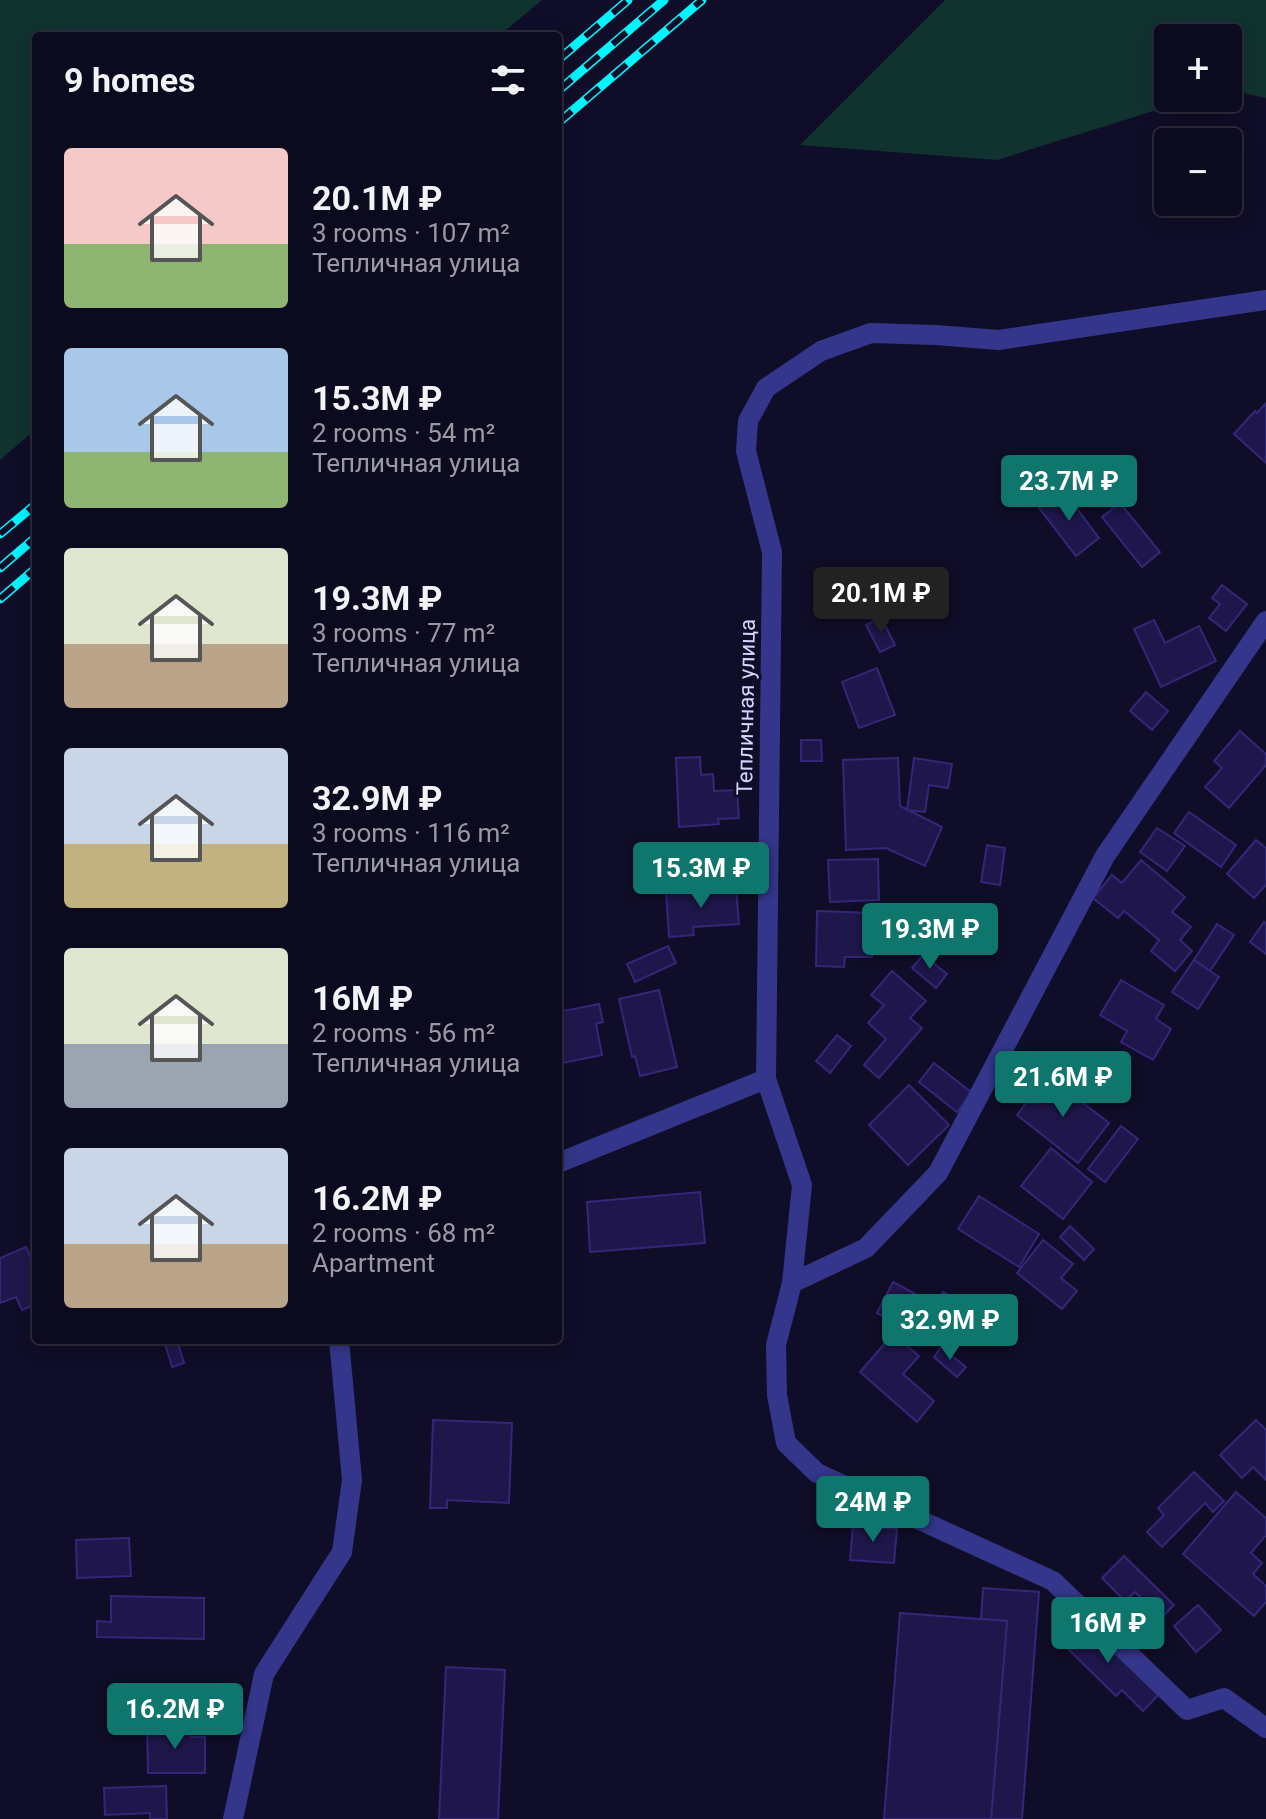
<!DOCTYPE html>
<meta charset="utf-8">
<style>
:root{--surface:#0c0a1e;--page:#1a182b;--text:#f1f3f6;--muted:#9a9aa4;--line:#2c2b3c;--accent:#0f766e}
body{margin:0;font-family:Roboto,sans-serif;background:var(--page);color:var(--text);height:100vh;display:flex;flex-direction:column;font-size:30px;white-space:nowrap}
*{box-sizing:border-box;margin:0}
p{font-size:26px;color:var(--muted)}
.icon{flex:none;width:44px;height:44px;fill:none;stroke:currentColor;stroke-width:2;stroke-linecap:round;stroke-linejoin:round}
.map{position:relative;flex:1;overflow:hidden}
.panel{position:absolute;left:32px;top:32px;width:530px;height:1312px;display:flex;flex-direction:column;background:var(--surface);border-radius:8px;box-shadow:0 4px 20px #0003,0 0 0 2px var(--line)}
.panel>*{flex:none}
.fabs{position:absolute;left:1154px;top:24px;display:grid;gap:16px}
.fabs a{display:grid;place-items:center;width:88px;height:88px;border-radius:8px;background:var(--surface);box-shadow:0 4px 20px #0003,0 0 0 2px var(--line);font-size:40px}
.price{position:absolute;translate:-50% -68px;padding:0 18px;border-radius:8px;background:var(--accent);color:#fff;font-size:26px;line-height:52px;filter:drop-shadow(0 2px 4px #0008)}
.price::after{content:'';position:absolute;left:50%;top:48px;width:24px;height:18px;margin-left:-12px;background:inherit;clip-path:polygon(0 0,100% 0,50% 100%)}
.price.on{background:#222;color:#fff}
ul{padding:0;list-style:none}
li{display:flex;align-items:center;gap:24px;height:200px;padding:0 32px}
li span{display:grid;place-items:center;flex:none;width:224px;height:160px;border-radius:8px;color:#555}
li>.icon{margin-inline-start:auto}
span .icon{width:96px;height:96px;fill:#fffc;stroke-width:1}
li b{font-size:34px}
h2{display:flex;justify-content:space-between;align-items:center;height:96px;padding:0 32px;font-size:34px}
.map>svg:first-child{display:block}
.green{fill:#10332f}
.building{fill:#1f174b;stroke:#332779;stroke-width:2}
.lines{fill:none;stroke-linecap:round;stroke-linejoin:round}
.minor{stroke:#34368b;stroke-width:20}
.rail-casing{stroke:#00f5ff;stroke-width:9}
.rail{stroke:#100d28;stroke-width:6;stroke-dasharray:18;stroke-linecap:butt}
.labels{text-anchor:middle;dominant-baseline:central;stroke-width:6;stroke-linejoin:round;paint-order:stroke}
.street-label{font-size:22px;fill:#d7d4ff;stroke:#100d28}
</style>
<div class="map">
<svg width="1266" height="1819" viewBox="0 0 1266 1819">
<rect width="100%" height="100%" fill="#100d28"/>
<g class="green">
<polygon points="0,0 542,0 499,36 36,36 36,429 0,460"/>
<polygon points="945,0 1266,0 1266,98 1228,90 1228,38 1168,38 1168,98 1195,98 997,160 800,145"/>
</g>
<g class="building">
<polygon points="1266,403 1266,463 1234,434 1255,411 1257,413"/>
<polygon points="1063,490 1099,538 1076,556 1039,508"/>
<polygon points="1120,503 1160,552 1142,567 1102,517"/>
<polygon points="1222,585 1247,604 1226,631 1209,618 1220,604 1212,598"/>
<polygon points="881,617 895,645 880,652 866,625"/>
<polygon points="1154,620 1165,643 1199,626 1216,661 1161,687 1134,629"/>
<polygon points="877,668 895,715 859,728 842,682"/>
<polygon points="1146,692 1168,711 1152,730 1130,711"/>
<polygon points="1240,731 1266,754 1266,765 1229,808 1205,787 1222,768 1214,761"/>
<polygon points="801,740 821,740 822,761 801,761"/>
<polygon points="700,757 701,775 713,774 714,791 737,790 739,818 718,819 719,824 679,827 676,758"/>
<polygon points="898,758 900,806 942,827 925,866 886,848 846,850 843,760"/>
<polygon points="914,758 952,764 948,788 929,785 925,812 907,810"/>
<polygon points="1189,812 1236,845 1221,867 1174,833"/>
<polygon points="1157,828 1185,846 1167,871 1140,852"/>
<polygon points="1256,840 1266,848 1266,885 1254,898 1227,874"/>
<polygon points="987,845 1005,848 1000,885 981,882"/>
<polygon points="878,859 879,900 830,902 828,860"/>
<polygon points="1141,860 1185,897 1172,912 1191,927 1180,940 1192,951 1175,971 1151,951 1159,940 1124,911 1118,918 1093,898 1112,875 1122,883"/>
<polygon points="736,887 739,924 693,927 694,935 669,937 666,892"/>
<polygon points="817,911 873,913 872,957 845,957 844,967 816,966"/>
<polygon points="1264,922 1266,923 1266,954 1250,942"/>
<polygon points="1217,924 1234,935 1210,971 1194,960"/>
<polygon points="668,946 676,963 635,982 627,964"/>
<polygon points="923,955 947,974 936,988 912,968"/>
<polygon points="1194,960 1219,977 1198,1009 1172,992"/>
<polygon points="892,971 926,1001 910,1018 922,1028 879,1078 864,1065 886,1039 868,1023 884,1005 871,995"/>
<polygon points="1121,980 1164,1005 1156,1019 1171,1029 1153,1060 1121,1042 1127,1031 1100,1015"/>
<polygon points="659,990 677,1067 640,1076 635,1056 632,1057 619,999"/>
<polygon points="599,1004 603,1022 596,1024 602,1055 558,1064 558,1012"/>
<polygon points="837,1035 851,1046 830,1073 816,1061"/>
<polygon points="934,1063 972,1093 957,1112 919,1082"/>
<polygon points="1047,1075 1109,1123 1078,1163 1017,1115"/>
<polygon points="909,1085 949,1125 908,1165 869,1125"/>
<polygon points="1121,1126 1138,1139 1105,1182 1088,1169"/>
<polygon points="1051,1148 1092,1182 1063,1219 1021,1186"/>
<polygon points="700,1192 705,1243 590,1252 587,1202"/>
<polygon points="979,1196 1039,1234 1019,1267 958,1229"/>
<polygon points="1070,1226 1094,1249 1084,1260 1060,1237"/>
<polygon points="1043,1240 1073,1264 1061,1278 1077,1291 1062,1309 1017,1273"/>
<polygon points="26,1247 36,1270 36,1304 22,1310 16,1297 0,1303 0,1258"/>
<polygon points="893,1282 936,1305 943,1292 963,1303 941,1347 877,1313"/>
<polygon points="893,1334 919,1356 903,1374 934,1401 917,1422 860,1372"/>
<polygon points="164,1340 177,1340 184,1363 172,1367"/>
<polygon points="941,1347 966,1367 957,1377 934,1357"/>
<polygon points="433,1420 512,1423 509,1503 447,1500 447,1508 430,1508"/>
<polygon points="1256,1420 1266,1430 1266,1480 1253,1467 1242,1478 1220,1455"/>
<polygon points="1194,1472 1224,1501 1213,1512 1205,1503 1162,1547 1147,1532 1164,1515 1158,1508"/>
<polygon points="1236,1492 1266,1518 1266,1535 1251,1553 1262,1563 1253,1574 1266,1586 1266,1602 1254,1616 1183,1554"/>
<polygon points="853,1525 897,1529 894,1563 850,1560"/>
<polygon points="129,1538 131,1576 77,1578 76,1540"/>
<polygon points="1124,1556 1174,1605 1161,1618 1135,1592 1125,1601 1102,1578"/>
<polygon points="983,1588 1039,1592 1022,1819 991,1819 1007,1621 981,1619"/>
<polygon points="111,1596 204,1598 204,1639 97,1637 97,1621 111,1622"/>
<polygon points="1198,1605 1221,1630 1196,1652 1174,1626"/>
<polygon points="900,1613 1007,1621 991,1819 884,1819"/>
<polygon points="1082,1618 1159,1694 1143,1711 1122,1690 1116,1696 1060,1641"/>
<polygon points="446,1667 505,1670 498,1819 439,1819"/>
<polygon points="147,1726 191,1726 191,1737 205,1737 205,1773 148,1773"/>
<polygon points="166,1786 167,1819 150,1819 150,1813 105,1815 104,1788"/>
</g>
<g class="lines">
<g class="minor">
<polyline points="1266,300 999,340 936,335 871,333 821,351 766,388 748,421 746,451 772,552 766,1079 802,1185 792,1283 776,1345 777,1395 786,1443 817,1473 1053,1581 1187,1710 1224,1698 1266,1728"/>
<polyline points="558,1163 766,1079"/>
<polyline points="792,1283 866,1248 938,1173 1105,856 1266,621"/>
<polyline points="233,1819 264,1674 342,1552 352,1480 339,1340"/>
</g>
<g class="rail-casing">
<g id="rail">
<polyline points="558,60 628,0"/>
<polyline points="558,91 664,0"/>
<polyline points="558,123 702,0"/>
<polyline points="0,534 36,504"/>
<polyline points="0,568 36,537"/>
<polyline points="0,599 36,568"/>
</g>
</g>
<use href="#rail" class="rail"/>
</g>
<g class="labels">
<g class="street-label">
<text transform="translate(746 707) rotate(-89)">Тепличная улица</text>
</g>
</g>
</svg>
<div class="fabs">
<a>+</a>
<a>−</a>
</div>
<b class="price" style="left:1069px;top:523px">23.7M ₽</b>
<b class="price on" style="left:881px;top:635px">20.1M ₽</b>
<b class="price" style="left:701px;top:910px">15.3M ₽</b>
<b class="price" style="left:930px;top:971px">19.3M ₽</b>
<b class="price" style="left:1063px;top:1119px">21.6M ₽</b>
<b class="price" style="left:950px;top:1362px">32.9M ₽</b>
<b class="price" style="left:873px;top:1544px">24M ₽</b>
<b class="price" style="left:1108px;top:1665px">16M ₽</b>
<b class="price" style="left:175px;top:1751px">16.2M ₽</b>
<section class="panel">
<h2>9 homes<svg class="icon" aria-label="filters" viewBox="0 0 24 24"><path d="M4 7h16M4 17h16"/><circle cx="9" cy="7" r="2"/><circle cx="15" cy="17" r="2"/></svg></h2>
<ul>
<li><span style="background:linear-gradient(#f6c9c9 60%,#8fb573 0)"><svg class="icon" aria-label="home" viewBox="0 0 24 24"><path d="M3 11l9-7 9 7M6 9v11h12V9"/></svg></span><div><b>20.1M ₽</b><p>3 rooms · 107 m²</p><p>Тепличная улица</p></div></li>
<li><span style="background:linear-gradient(#a9c7e8 65%,#8fb573 0)"><svg class="icon" aria-label="home" viewBox="0 0 24 24"><path d="M3 11l9-7 9 7M6 9v11h12V9"/></svg></span><div><b>15.3M ₽</b><p>2 rooms · 54 m²</p><p>Тепличная улица</p></div></li>
<li><span style="background:linear-gradient(#dfe7d0 60%,#b9a48a 0)"><svg class="icon" aria-label="home" viewBox="0 0 24 24"><path d="M3 11l9-7 9 7M6 9v11h12V9"/></svg></span><div><b>19.3M ₽</b><p>3 rooms · 77 m²</p><p>Тепличная улица</p></div></li>
<li><span style="background:linear-gradient(#c9d6e8 60%,#c2b280 0)"><svg class="icon" aria-label="home" viewBox="0 0 24 24"><path d="M3 11l9-7 9 7M6 9v11h12V9"/></svg></span><div><b>32.9M ₽</b><p>3 rooms · 116 m²</p><p>Тепличная улица</p></div></li>
<li><span style="background:linear-gradient(#dfe7d0 60%,#9aa5b1 0)"><svg class="icon" aria-label="home" viewBox="0 0 24 24"><path d="M3 11l9-7 9 7M6 9v11h12V9"/></svg></span><div><b>16M ₽</b><p>2 rooms · 56 m²</p><p>Тепличная улица</p></div></li>
<li><span style="background:linear-gradient(#c9d6e8 60%,#b9a48a 0)"><svg class="icon" aria-label="home" viewBox="0 0 24 24"><path d="M3 11l9-7 9 7M6 9v11h12V9"/></svg></span><div><b>16.2M ₽</b><p>2 rooms · 68 m²</p><p>Apartment</p></div></li>
</ul>
</section>
</div>
